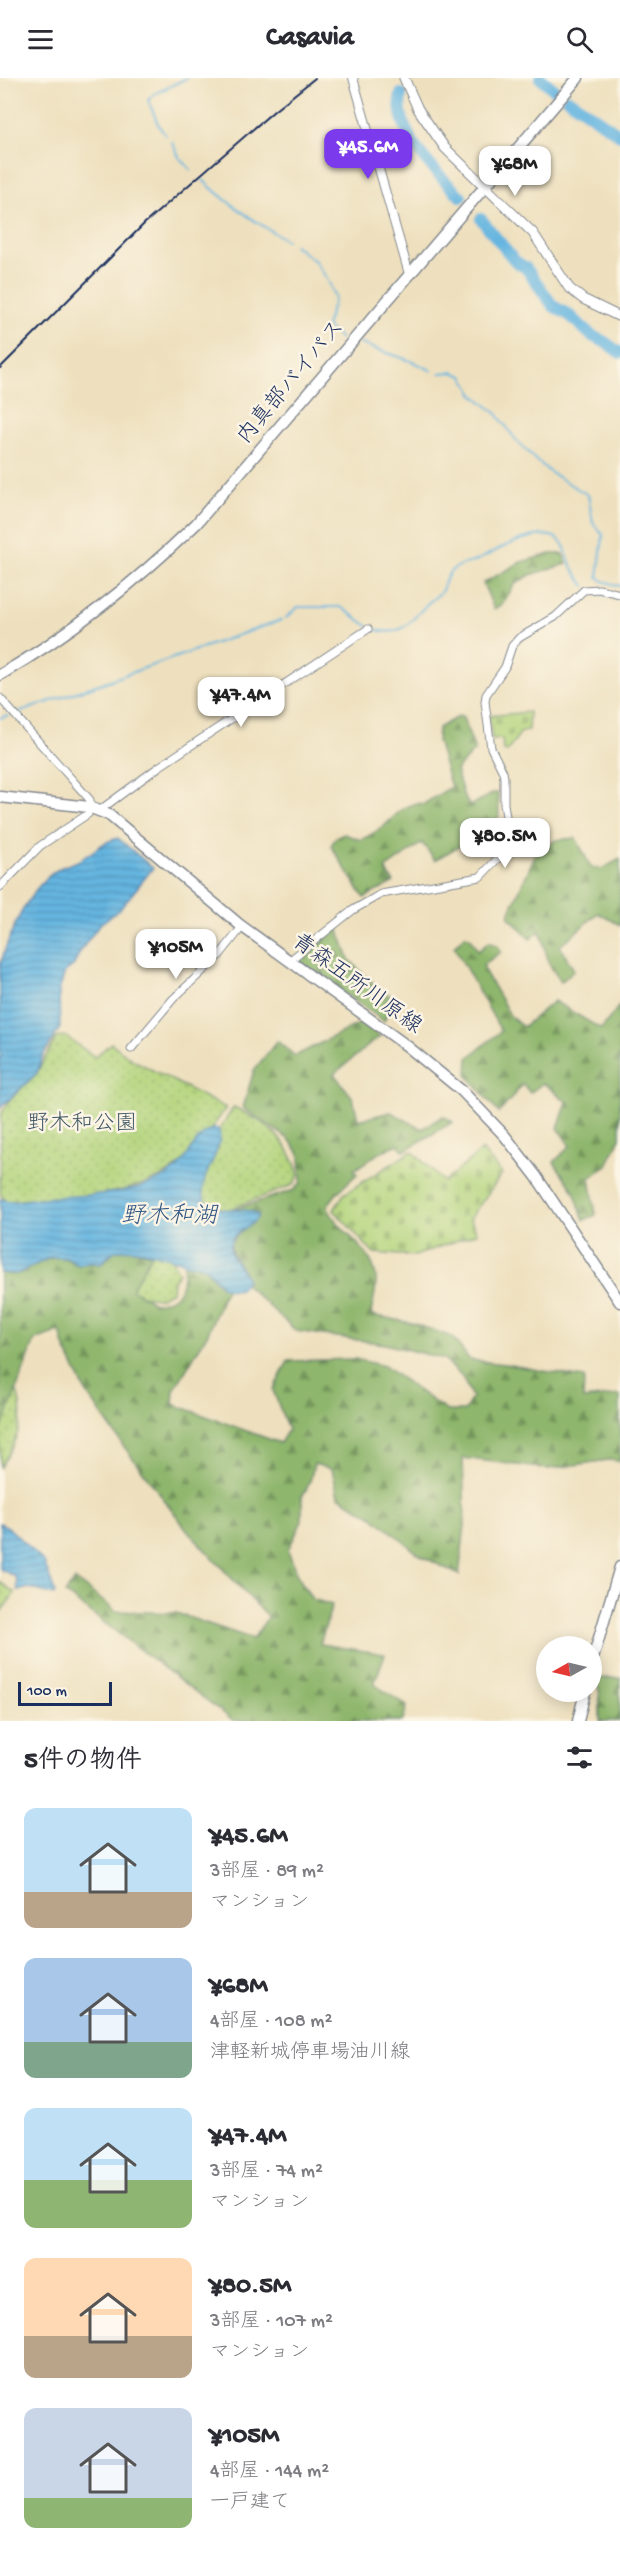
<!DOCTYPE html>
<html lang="ja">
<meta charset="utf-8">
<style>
:root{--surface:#fff;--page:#f7f7f7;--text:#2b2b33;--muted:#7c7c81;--accent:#7c3aed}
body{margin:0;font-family:"Gochi Hand","Klee One",sans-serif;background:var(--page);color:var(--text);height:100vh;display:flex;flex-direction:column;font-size:22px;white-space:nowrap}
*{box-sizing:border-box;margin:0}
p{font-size:20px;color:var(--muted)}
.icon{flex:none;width:33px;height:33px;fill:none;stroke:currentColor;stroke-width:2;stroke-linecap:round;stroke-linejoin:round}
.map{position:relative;height:1643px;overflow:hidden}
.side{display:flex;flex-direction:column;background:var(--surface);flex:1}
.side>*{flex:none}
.needle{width:39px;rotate:262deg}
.controls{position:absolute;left:536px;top:1558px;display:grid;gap:12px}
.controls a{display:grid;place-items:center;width:66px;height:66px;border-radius:50%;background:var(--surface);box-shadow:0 3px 15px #0003;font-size:30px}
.scale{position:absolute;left:18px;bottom:15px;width:94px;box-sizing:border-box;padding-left:6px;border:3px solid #1b2f5e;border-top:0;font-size:16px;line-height:21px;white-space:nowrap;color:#1b2f5e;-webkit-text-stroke:4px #fcf5e5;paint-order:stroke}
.price{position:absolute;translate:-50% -51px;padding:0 14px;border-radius:12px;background:#fff;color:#222;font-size:20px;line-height:39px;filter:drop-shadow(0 2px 3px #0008)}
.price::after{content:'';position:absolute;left:50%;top:36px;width:18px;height:14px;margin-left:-9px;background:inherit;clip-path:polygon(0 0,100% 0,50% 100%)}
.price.active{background:var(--accent);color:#fff}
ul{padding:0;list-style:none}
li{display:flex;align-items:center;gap:18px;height:150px;padding:0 24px}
li span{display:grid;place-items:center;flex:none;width:168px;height:120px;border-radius:12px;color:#555}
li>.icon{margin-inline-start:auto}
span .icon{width:72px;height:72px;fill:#fffc;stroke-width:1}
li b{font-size:26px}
h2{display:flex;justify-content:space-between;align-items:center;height:72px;padding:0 24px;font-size:26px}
header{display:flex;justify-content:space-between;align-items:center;height:78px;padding:0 24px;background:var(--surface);font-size:27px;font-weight:700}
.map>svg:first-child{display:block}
.grass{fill:url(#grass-dots);stroke:#67826d;stroke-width:1.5}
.forest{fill:url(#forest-firs);stroke:#547265;stroke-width:1.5}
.cemetery{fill:url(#cemetery-stones);stroke:#67826d;stroke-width:1.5}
.water{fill:url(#water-rules);stroke:#40729f;stroke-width:1.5}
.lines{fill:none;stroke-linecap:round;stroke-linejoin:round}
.stream{stroke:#65b5e0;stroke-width:2}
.river{stroke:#65b5e0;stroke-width:12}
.minor-casing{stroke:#84888e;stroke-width:9}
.tertiary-casing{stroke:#84888e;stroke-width:10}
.secondary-casing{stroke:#84888e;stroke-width:11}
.primary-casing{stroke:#84888e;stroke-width:13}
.trunk-casing{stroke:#84888e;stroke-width:13}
.minor{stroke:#fff;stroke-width:7}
.tertiary{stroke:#fff;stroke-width:8}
.secondary{stroke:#fff;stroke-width:9}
.primary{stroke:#fff;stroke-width:10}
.trunk{stroke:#fff;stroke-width:10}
.rail{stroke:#1b2f5e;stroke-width:2}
.labels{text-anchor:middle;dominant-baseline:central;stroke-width:5;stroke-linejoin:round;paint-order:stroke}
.street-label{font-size:22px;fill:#1b2f5e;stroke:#fcf5e5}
.park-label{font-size:22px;fill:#415866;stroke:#fcf5e5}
.water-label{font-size:24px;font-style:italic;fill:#315785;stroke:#fcf5e5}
</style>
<header><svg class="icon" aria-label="menu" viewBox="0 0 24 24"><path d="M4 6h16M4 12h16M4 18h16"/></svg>Casavia<svg class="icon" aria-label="search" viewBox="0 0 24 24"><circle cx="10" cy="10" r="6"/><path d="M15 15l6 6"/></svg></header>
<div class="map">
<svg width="620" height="1643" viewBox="0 0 620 1643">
<defs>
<pattern id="grass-dots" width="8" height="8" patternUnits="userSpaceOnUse" patternTransform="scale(1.5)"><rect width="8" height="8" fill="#b3d47c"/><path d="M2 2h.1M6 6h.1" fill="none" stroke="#99b66e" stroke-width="1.8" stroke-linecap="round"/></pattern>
<pattern id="forest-firs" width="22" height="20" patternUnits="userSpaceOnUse" patternTransform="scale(1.5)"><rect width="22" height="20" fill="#8eb66c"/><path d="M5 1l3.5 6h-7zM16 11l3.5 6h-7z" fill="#73945c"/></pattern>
<pattern id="cemetery-stones" width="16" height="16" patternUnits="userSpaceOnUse" patternTransform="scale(1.5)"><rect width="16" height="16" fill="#b3d47c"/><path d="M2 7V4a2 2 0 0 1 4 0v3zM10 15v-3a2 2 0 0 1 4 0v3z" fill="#99b66e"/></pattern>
<pattern id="water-rules" width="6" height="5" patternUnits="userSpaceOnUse" patternTransform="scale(1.5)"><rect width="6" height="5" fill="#65b5e0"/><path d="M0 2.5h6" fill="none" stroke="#5294b9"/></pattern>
</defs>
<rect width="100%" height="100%" fill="#fcf5e5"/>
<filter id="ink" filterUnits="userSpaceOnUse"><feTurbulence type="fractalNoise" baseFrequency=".0167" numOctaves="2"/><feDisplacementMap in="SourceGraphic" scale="12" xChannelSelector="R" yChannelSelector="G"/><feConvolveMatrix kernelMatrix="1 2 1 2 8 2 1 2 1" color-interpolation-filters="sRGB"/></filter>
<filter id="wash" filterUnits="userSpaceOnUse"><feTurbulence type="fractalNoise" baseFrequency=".008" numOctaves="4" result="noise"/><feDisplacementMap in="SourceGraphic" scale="24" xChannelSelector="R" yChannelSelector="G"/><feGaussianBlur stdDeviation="1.35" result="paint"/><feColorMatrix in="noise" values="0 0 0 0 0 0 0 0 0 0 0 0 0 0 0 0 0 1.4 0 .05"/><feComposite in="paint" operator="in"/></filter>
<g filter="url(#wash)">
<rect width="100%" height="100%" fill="#eee0be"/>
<g class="grass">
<path d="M65,958L95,979L111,965L133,982L226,1030C213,1049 199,1069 183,1084C140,1122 60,1119 6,1123L0,1116L1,1036L10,1022L37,995L56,960Z"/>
<path d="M234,1029C268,1046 287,1059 299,1097L293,1107L227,1132C214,1130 205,1123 196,1114L210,1087L219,1052Z"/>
<polygon points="136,1170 170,1178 179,1195 173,1202 172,1213 158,1220 95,1213 0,1226 0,1195"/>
<path d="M0,1277C25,1321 30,1345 0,1389Z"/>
<polygon points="0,1504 15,1515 0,1535"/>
</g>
<g class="forest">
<polygon points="551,476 563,476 567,486 530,497 514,507 502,527 494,531 483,505 521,484"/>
<path d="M459,638L463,640L475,672L456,692L464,719L470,728L493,715H498L499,738L490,750L435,782L422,765L385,791L394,804L364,820L331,768L335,760L344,756L361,762C368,758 376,754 383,749C396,738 405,723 424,726L451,709L437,663L438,650Z"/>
<polygon points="576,760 591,789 602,791 620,781 620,847 598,835 560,868 574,892 561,904 549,886 540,853 530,861 508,838 536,775 556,762"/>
<polygon points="338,850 349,881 366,899 397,923 389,931 384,943 298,884"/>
<polygon points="465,858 469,859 478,873 489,864 498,868 501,874 484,886 484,892 511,939 523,949 554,923 601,951 620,927 620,1060 607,1087 590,1100 596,1137 584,1142 574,1113 554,1084 570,1068 558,1050 567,1024 543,1005 530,1015 523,1006 499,1035 467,997 468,980 501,953 454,869"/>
<path d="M360,945L380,958L334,996L353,1020L358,1042L391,1034L422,1051L443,1038L453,1044L404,1073L398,1066L379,1075L354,1092L357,1096L337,1115L327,1128C338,1155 373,1169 376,1200C377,1212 372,1226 371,1237L412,1245L452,1259L470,1282L505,1286L584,1300L583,1321L620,1317V1383L608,1382L548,1391L463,1380L465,1447L459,1497L420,1477L373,1439L338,1418L332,1391L314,1386L310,1404L302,1419V1443L288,1472L297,1497L312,1521L332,1527L320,1566L385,1576L374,1606L407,1628L403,1643H234L65,1515L75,1502L116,1533L176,1535L253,1561L268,1539L191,1457L122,1366L85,1312L64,1268L60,1253L35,1262L0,1355V1195C6,1196 13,1197 19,1195C38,1188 55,1169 75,1186L103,1185L114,1173L130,1171L152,1176L132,1211L154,1225C183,1220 182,1212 184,1185L204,1189L219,1206L226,1211L208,1255L174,1312L173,1326L280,1365L288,1352L273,1312L288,1283L355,1281L384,1288L447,1333H465L472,1319L462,1299L444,1281L385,1266L296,1253L245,1206C249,1191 229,1182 231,1163L245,1150L250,1133L232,1132L294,1112L301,1104L300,1077L290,1062L243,1030L254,992L277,963L295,978Z"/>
<polygon points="599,1600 620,1600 620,1643 600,1643"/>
</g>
<g class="cemetery">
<polygon points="529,634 528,652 520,655 507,674 503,672 502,661 492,662 489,638"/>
<polygon points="482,1072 502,1096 470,1140 477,1155 415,1178 373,1175 334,1132 344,1116 412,1073 444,1104"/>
</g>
<g class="water">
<path d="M118,760L153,790L120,831L100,846L81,872L74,887L65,894L59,913L60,950L43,977L37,995L0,1030V888C9,854 29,809 60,790C67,786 75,785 81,781C94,774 103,763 118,760Z"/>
<path d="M216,1050L219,1052C224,1073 202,1093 203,1114C204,1142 245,1125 258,1137C254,1150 236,1150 231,1163C225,1177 243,1190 247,1202L240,1211C217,1216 218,1197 203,1189C198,1186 191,1187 185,1185C169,1180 129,1165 113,1174C108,1177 105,1183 100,1186L89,1184L78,1187L68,1180L51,1179L17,1196L0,1195V1121C15,1126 25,1121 41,1120C85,1116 137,1120 175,1092C190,1080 195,1054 216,1050Z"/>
<polygon points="0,1445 9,1450 44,1484 55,1514 54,1517 29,1510 18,1513 16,1499 0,1491"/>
</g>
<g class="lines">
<g class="stream">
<polyline points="166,58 159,48 148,22 154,16 187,0"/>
<polyline points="172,64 179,79 191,92"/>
<path d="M203,102C227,126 257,145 286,162"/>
<polyline points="294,167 315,183 328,202 335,220 326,248 341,261"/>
<path d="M359,265C383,275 410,280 432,293"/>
<polyline points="440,295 453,294 463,298 474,317 497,336 516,362 536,382 551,395 588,417 593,445 603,457 598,499 603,503 620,508"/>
<polyline points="594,514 620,521"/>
<polyline points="286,540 298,529 341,529 368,548"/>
<path d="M374,551C401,561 411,543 427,526C431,522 438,518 441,514C445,507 445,499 451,493C459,485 471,486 480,481C497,472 539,448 558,461C566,467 566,476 570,485C574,493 580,501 585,508"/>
<polyline points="17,635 281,542"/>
<polyline points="0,640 9,637"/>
</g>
<g class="river">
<polyline points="540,0 555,12"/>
<path d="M401,16C394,56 435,93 461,119"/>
<polyline points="568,21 620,57"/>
<polyline points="481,141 515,183 526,190 553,228 569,237 592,258 605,264 620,275"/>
</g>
</g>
</g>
<g filter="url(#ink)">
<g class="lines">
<g class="minor-casing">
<g id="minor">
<polyline points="0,620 90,722 88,736 40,768 0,809"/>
<polyline points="100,732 160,688 368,551"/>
<polyline points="289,883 353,832 381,816 480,799 502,776 508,766 509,757 504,726 504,700 503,694 491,670 485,624 486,617 505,589 512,568 519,560 555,539 584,512 599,511 620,516"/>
<polyline points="131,971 173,921 219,878 242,849"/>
</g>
</g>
<g class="tertiary-casing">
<polyline id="tertiary" points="353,0 409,196"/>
</g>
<g class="secondary-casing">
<polyline id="secondary" points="404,0 418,31 445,70 533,155 569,210 583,221 620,239"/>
</g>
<g class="primary-casing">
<g id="primary">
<polyline points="0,719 89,729 109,737 240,847 407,968 462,1013 505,1058 536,1098 620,1224"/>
<polyline points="591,1587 620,1489"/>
<polyline points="578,1643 585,1614"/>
</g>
</g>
<g class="trunk-casing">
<path id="trunk" d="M0,597C72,555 136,504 196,446L578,0"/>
</g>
<use href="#minor" class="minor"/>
<use href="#tertiary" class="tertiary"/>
<use href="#secondary" class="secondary"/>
<use href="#primary" class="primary"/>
<use href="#trunk" class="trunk"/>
<polyline class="rail" points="0,290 145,145 274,33 315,0"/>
</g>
</g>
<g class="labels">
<g class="street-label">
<text transform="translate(292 305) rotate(-50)">内真部バイパス</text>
<text transform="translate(356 907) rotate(36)">青森五所川原線</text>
</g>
<g class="park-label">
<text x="82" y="1047">野木和公園</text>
</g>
<g class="water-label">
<text x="169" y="1139">野木和湖</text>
</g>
</g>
</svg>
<div class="controls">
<a><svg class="needle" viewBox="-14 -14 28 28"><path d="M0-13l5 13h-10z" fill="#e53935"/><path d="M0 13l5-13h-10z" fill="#7c7c81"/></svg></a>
</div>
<div class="scale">100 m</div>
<b class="price active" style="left:368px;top:102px">¥45.6M</b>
<b class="price" style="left:515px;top:119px">¥68M</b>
<b class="price" style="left:241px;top:650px">¥47.4M</b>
<b class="price" style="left:505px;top:791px">¥80.5M</b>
<b class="price" style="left:176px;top:902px">¥105M</b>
</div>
<section class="side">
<h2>5件の物件<svg class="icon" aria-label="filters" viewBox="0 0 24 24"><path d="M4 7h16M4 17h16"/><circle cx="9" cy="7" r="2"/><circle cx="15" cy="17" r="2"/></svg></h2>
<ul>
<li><span style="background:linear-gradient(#bfe0f5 70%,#b9a48a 0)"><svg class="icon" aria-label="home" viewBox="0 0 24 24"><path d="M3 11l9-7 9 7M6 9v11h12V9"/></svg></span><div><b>¥45.6M</b><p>3部屋 · 89 m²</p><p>マンション</p></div></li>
<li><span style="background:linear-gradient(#a9c7e8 70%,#7fa58c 0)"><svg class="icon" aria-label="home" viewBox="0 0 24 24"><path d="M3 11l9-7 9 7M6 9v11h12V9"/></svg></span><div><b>¥68M</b><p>4部屋 · 108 m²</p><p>津軽新城停車場油川線</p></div></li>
<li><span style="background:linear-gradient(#bfe0f5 60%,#8fb573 0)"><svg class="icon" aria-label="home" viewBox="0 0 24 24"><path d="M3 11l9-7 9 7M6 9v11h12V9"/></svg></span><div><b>¥47.4M</b><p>3部屋 · 74 m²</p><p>マンション</p></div></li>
<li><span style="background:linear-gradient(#ffd9b3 65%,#b9a48a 0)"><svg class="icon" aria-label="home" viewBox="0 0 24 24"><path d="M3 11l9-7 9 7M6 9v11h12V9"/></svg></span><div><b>¥80.5M</b><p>3部屋 · 107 m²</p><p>マンション</p></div></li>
<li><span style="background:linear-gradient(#c9d6e8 75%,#8fb573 0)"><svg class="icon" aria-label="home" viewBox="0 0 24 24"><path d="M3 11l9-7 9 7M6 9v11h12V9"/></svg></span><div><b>¥105M</b><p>4部屋 · 144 m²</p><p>一戸建て</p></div></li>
</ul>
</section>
